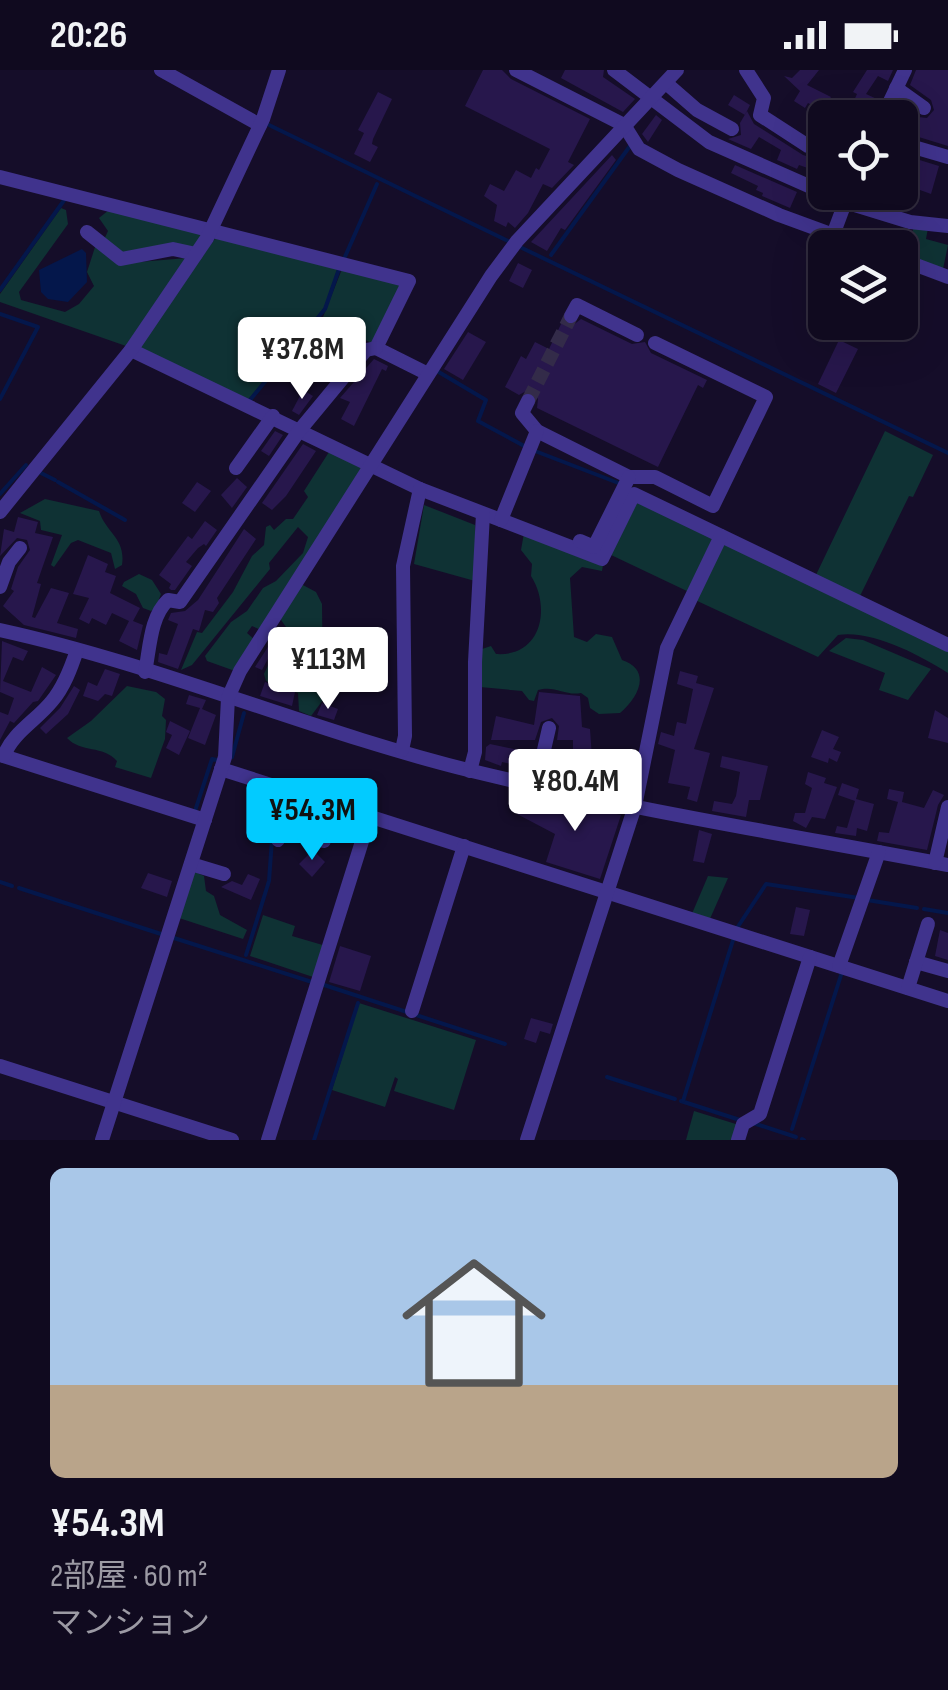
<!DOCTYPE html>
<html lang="ja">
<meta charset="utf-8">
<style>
:root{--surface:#100a1f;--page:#1e182c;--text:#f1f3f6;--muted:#9c9aa4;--line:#302b3d;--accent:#02cbff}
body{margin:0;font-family:"Sofia Sans Condensed","Noto Sans JP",sans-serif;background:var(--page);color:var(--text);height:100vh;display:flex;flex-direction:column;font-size:38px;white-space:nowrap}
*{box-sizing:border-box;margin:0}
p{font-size:32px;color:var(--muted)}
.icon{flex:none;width:55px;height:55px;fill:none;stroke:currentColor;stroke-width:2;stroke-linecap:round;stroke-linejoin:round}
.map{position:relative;height:1070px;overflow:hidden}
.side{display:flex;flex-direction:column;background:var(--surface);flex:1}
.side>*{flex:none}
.buttons{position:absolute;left:808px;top:30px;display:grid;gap:20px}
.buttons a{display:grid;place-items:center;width:110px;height:110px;border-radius:15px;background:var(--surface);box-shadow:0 10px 40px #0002,0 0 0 2px var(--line);font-size:50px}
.price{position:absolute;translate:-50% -85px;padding:0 22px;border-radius:10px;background:#fff;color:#222;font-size:32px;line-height:65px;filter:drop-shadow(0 2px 5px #0008)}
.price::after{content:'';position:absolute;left:50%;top:60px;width:30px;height:22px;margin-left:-15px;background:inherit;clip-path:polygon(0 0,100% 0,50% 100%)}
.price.selected{background:var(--accent);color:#111}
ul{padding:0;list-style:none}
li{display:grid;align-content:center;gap:20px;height:530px;padding:0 50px}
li+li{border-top:2px solid var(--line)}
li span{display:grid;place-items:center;height:310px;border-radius:15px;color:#555}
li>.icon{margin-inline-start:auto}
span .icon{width:180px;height:180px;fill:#fffc;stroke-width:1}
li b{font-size:42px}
.status{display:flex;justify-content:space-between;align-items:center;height:70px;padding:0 50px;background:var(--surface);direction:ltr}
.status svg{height:28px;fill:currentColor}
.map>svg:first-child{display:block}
.green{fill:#0f3234}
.water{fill:#04174b}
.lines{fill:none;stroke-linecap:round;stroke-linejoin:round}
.stream{stroke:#04174b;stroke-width:4}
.building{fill:#27174c}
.minor-tunnel{stroke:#332b49;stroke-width:14;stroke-dasharray:14 7;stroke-linecap:butt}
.minor{stroke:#40338d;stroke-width:14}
</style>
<div class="status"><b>20:26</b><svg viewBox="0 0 49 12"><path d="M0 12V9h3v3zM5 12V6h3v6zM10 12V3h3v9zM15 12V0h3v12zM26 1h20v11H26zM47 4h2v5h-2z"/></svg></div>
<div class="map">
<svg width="948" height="1070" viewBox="0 0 948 1070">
<rect width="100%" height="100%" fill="#150d29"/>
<g class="green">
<polygon points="61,138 66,140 68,154 19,222 21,230 65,242 79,234 94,216 87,202 96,174 127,193 187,188 126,276 0,232 0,224"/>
<polygon points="109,140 203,163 193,180 125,186 103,172 108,161 99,148"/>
<polygon points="914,156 928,158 926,169 948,175 943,199 906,186"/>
<polygon points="216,167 338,198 324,238 247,331 138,278"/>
<polygon points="342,199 401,214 373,274 323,247"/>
<polygon points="885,361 933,385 913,427 909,426 859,528 815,507"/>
<polygon points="329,382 364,395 261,560 252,556 247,563 255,570 235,601 207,591 205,586 231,552 247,541 263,518 276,511 303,483 308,467 298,457 269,493 270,499 192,595 181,600 197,562 202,563 233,522 252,486 264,475 266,457 270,455 274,460 286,449 293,449 308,427 304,421"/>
<path d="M45,429L99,441C106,463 126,468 122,495L115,499L111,483L78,470L71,473L54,497L51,495L62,465L41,460L40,451L20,443Z"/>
<polygon points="634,431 715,467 689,522 609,484"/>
<polygon points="424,435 475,455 475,511 414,494"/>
<path d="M524,463L603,495L602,501L582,497L570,508L574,567L587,572L596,564L612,567L622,590C652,600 639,627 620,643L599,644L590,638L588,628L581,623C565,626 555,615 538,620L534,631L529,630L522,621L480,617L482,579L491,576L496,584C542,587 551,537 531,506L532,494L521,480Z"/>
<path d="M723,472L948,580V603C919,585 873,560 838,565L818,587L693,529Z"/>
<polygon points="139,504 152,510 161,524 155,539 151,541 143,538 136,524 122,516 124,512"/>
<polygon points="301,514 316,522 322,534 323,630 311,646 299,641 298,623 266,611 264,604 286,557 279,547"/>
<polygon points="846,568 863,570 931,599 908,630 879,620 885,603 829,581"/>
<path d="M127,616L156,622L165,629L162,646L166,650L165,669L151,708L115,697L117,691C103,675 81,683 67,668L91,651Z"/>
<polygon points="193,801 204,806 206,821 214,826 220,845 247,860 243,869 179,848"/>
<polygon points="708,806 728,808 709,851 691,846"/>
<polygon points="263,845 295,856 292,866 326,876 316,908 250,886"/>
<polygon points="359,933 476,970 454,1040 394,1021 398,1009 395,1007 385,1037 332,1020"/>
<polygon points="694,1041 739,1055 734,1070 686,1070"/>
</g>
<polygon class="water" points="82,179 86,183 87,212 68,232 48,229 41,222 39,200"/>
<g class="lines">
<g class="stream">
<polyline points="267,54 510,172"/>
<polyline points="520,177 948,383"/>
<polyline points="551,185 630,76"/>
<polyline points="344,189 377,114"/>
<polyline points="0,220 65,129"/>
<polyline points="0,244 38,257 0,329"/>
<polyline points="437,301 486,330 478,351 526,377"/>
<polyline points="250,330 325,239 339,199"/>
<polyline points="535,381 621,414"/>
<polyline points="39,402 55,410"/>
<polyline points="58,412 125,450"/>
<polyline points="0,424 26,395"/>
<polyline points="232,687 244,643"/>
<polyline points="195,741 212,689 217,690"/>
<polyline points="0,812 12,816"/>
<polyline points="19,818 161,864"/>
<polyline points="867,830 917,838"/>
<polyline points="924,839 948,843"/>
<polyline points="737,858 766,814 859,828"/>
<polyline points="174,868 312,912"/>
<polyline points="246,885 269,811 272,769"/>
<polyline points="321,914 505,974"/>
<polyline points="607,1007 675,1029"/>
<polyline points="681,1031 743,1051"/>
<polyline points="683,1031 734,867"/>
<polyline points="753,1053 796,1067"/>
<polyline points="792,1059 842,902"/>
<polyline points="802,1069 804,1070"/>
<polyline points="314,1070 358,933"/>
</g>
</g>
<g class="building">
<polygon points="483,0 502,0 511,9 590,49 568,92 574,95 552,118 543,114 528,143 515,158 508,152 506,157 494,151 497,135 484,126 490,114 504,121 516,100 531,108 536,98 539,100 550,79 465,36"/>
<polygon points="565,0 604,0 603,7 635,29 623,42 561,8"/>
<polygon points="800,0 819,0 807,15 831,27 822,40 808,33 805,38 794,31 800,21 784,6 792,8"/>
<polygon points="867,0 893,0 888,11 878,6 866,24 879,30 872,44 860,34 857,39 872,48 846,48 857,24 853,22"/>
<polygon points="916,0 948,0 948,76 909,64 918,47 927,48 934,40 931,30 910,15"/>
<polygon points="378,22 392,29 373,69 372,74 378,77 370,92 354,84 364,63 358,60"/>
<polygon points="734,25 750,35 745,45 728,35"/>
<polygon points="747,41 754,54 803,85 825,92 825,104 799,95 797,99 777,90 781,80 759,67 751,79 728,69 741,65 740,53"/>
<polygon points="656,45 662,50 648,72 642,64"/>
<polygon points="900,84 939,96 931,124 920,120 918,128 908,124 918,95 900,89"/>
<polygon points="612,85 616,90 565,160 561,158 547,181 531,172"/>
<polygon points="735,95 797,122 790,138 762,126 763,123 756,120 758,116 731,103"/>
<polygon points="518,193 532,200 523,218 509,211"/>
<polygon points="581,249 632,274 645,272 651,283 707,310 703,318 698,315 658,397 537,338 538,329 534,322 526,321 519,325 505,317 521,286 526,289 535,272 549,279 562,252 572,256"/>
<polygon points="468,262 486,272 463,310 444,299"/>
<polygon points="839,270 858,279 836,323 818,314"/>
<polygon points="374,289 388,296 386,301 382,299 354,356 341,349 350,332 340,328"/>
<polygon points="303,320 313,326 299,345 292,341"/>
<polygon points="275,361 283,365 269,386 261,381"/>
<polygon points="303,374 316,381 286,426 272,440 262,433"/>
<polygon points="237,408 247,417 232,438 221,425"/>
<polygon points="197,412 211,421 195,442 182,433"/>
<polygon points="18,447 38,452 35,463 53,467 37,513 41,514 32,547 35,548 51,518 69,523 57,553 78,559 76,568 24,555 3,536 14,521 11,519 18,497 30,480 27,470 17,468 0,486 4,459 14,462"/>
<polygon points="205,451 217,460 206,476 204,474 198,478 186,492 192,496 175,520 171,520 169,518 171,514 159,505 188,466 192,469"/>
<polygon points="244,459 256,469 217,528 219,533 213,542 205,540 199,561 193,559 178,599 158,592 159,583 167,585 178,554 168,550 171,543 185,541 198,530"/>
<polygon points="88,485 108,494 105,502 116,506 110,523 140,538 133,551 143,555 137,580 119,571 129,551 112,543 106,555 92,548 89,554 79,549 89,528 73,524"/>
<polygon points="275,566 279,568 262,600 255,597"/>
<polygon points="2,571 28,581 23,591 13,587 3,611 31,622 42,597 56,605 38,631 33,632 14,653 10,651 0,670 0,642 8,645 14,628 0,622"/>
<polygon points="105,599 120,604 112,626 105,624 98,631 83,626 88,612 97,616"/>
<polygon points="680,601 698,606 696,613 714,618 694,679 710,683 697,732 687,729 690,717 668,713 675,680 658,674 661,662 674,666 677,652 686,654 693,619 677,614"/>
<polygon points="265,612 295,622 292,636 260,626"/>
<polygon points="74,616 80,620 68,644 46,664 40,658 60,638"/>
<polygon points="539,622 580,626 582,657 590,659 593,702 575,702 571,712 558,710 560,701 550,699 553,687 573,691 573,670 557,670 559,656 552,648 541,652 535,670 491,670 496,646 534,655"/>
<polygon points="189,625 206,630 202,639 216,645 205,675 188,668 200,638 186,634"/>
<polygon points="322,633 338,639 334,650 317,645"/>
<polygon points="935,640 948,648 948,673 928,668"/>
<polygon points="170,651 190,661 179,685 166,678 172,665 166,662"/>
<polygon points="822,660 839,667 833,679 841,682 837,692 829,688 828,693 811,687"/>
<polygon points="490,674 532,683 528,703 519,701 520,696 502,692 501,696 485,690 486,677"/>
<polygon points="722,686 768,696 760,730 749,730 746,747 712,741 714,731 732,734 736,726 740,702 720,697"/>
<polygon points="624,690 633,692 627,724 615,722 617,711 598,709 600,699 621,701"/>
<polygon points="808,702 826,708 824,713 837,717 825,749 812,747 806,758 793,751 795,743 805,743 812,718 805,714"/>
<polygon points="842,713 859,719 856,729 874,734 867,761 857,758 856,766 835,763 837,756 847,758 855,731 838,725"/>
<polygon points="889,719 904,722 902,732 924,738 933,720 944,725 938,735 927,780 877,771 879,762 889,763 898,732 887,729"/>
<polygon points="525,729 545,734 546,729 621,745 600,809 546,792 555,764 517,744"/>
<polygon points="699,760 712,764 704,793 693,791"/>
<polygon points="313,780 325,792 312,807 299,794"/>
<polygon points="148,803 172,811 167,827 141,818"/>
<polygon points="248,804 260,809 251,830 221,817 232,811 242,815"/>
<polygon points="796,837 810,840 804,866 790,864"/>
<polygon points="940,860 948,863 948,890 935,886"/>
<polygon points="340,876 371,886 360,921 329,912"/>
<polygon points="531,948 553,954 550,964 540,961 536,973 524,969"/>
</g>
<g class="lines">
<polyline class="minor-tunnel" points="528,331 571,246"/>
<g class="minor">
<polyline points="161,0 260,55"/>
<polyline points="516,0 624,55 639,79 678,100 779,145 869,178"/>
<polyline points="614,0 709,72 845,132 910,152 948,156"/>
<polyline points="746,0 764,28 760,45 808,76 825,82"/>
<polyline points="666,13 697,40 732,59"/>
<polyline points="896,18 924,38"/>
<polyline points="882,48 905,0"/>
<polyline points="900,73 948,87"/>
<polyline points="0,107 409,211 376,278 428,304"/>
<polyline points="87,162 121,189 173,179 196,184"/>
<polyline points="833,165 849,122"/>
<polyline points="900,189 948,207"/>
<polyline points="571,246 577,235 637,265"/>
<polyline points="131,280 420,419 602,489 634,424 948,575"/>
<polyline points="528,331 522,343 537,361 629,407 655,407 713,436 766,327 655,273"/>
<polyline points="236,398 273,346"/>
<polyline points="0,442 131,280 207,168 263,49 279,0"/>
<polyline points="501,450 537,361"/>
<polyline points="580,471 594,477 629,407"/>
<polyline points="0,517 9,492 20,478"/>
<path d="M0,560C160,595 313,662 472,701C629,739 789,765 948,795"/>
<path d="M145,602C150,578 150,547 168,530L180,532L299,361L366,280L376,278"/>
<polyline points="402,680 405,666 403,496 420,419"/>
<polyline points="0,685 205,750"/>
<path d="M4,686C12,663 37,650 52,631C64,617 71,598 77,580"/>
<polyline points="221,699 948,931"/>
<polyline points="470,701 475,682 475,592 483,444"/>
<polyline points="536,715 549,658"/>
<polyline points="285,746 324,771"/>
<polyline points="278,770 293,721"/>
<polyline points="935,793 948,737"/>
<polyline points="191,794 224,804"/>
<polyline points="916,892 948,901"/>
<polyline points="839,896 879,782"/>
<polyline points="908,918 928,854"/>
<polyline points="412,941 464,776"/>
<polyline points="0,996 232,1070"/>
<polyline points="102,1070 225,687 228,628 240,601 491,206 517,171 677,0"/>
<polyline points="268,1070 370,746"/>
<polyline points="527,1070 635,736 667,578 721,466"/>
<polyline points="738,1070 743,1054 760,1044 810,887"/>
</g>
</g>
</svg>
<div class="buttons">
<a><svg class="icon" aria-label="locate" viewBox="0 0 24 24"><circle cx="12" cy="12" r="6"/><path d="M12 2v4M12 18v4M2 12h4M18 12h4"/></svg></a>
<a><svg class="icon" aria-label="layers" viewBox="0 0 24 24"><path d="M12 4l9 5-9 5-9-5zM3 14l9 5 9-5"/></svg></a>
</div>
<b class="price" style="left:302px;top:332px">¥37.8M</b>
<b class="price" style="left:328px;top:642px">¥113M</b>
<b class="price" style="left:575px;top:764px">¥80.4M</b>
<b class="price selected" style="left:312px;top:793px">¥54.3M</b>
</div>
<section class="side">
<ul>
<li><span style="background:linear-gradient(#a9c7e8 70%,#b9a48a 0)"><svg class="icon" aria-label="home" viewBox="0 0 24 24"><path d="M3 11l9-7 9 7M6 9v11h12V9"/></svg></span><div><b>¥54.3M</b><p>2部屋 · 60 m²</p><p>マンション</p></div></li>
</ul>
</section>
